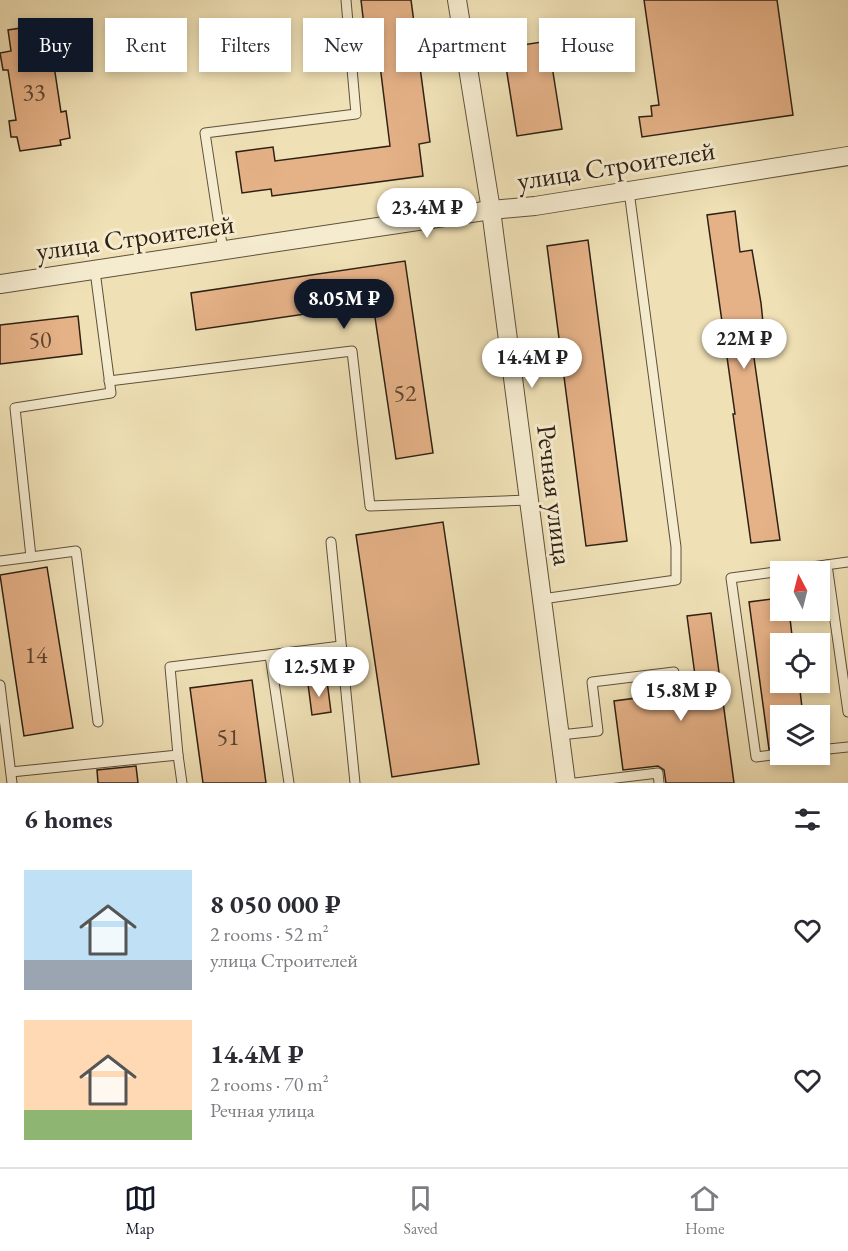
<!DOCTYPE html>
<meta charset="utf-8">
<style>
:root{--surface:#fff;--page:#f2f2f3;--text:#2b2b33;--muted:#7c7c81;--line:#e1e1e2;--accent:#111827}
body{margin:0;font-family:"EB Garamond",serif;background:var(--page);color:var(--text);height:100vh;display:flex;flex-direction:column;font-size:22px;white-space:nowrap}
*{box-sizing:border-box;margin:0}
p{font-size:20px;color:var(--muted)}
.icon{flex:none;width:33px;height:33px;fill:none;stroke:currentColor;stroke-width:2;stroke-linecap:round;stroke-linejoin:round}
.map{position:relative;height:783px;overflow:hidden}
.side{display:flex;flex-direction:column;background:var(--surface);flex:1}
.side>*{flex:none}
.guide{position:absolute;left:18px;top:18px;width:813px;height:54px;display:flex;gap:12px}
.needle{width:39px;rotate:353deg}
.buttons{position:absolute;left:770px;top:561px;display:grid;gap:12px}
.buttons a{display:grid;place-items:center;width:60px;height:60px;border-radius:0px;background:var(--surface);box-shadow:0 3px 9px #0003;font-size:30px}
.price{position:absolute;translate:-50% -51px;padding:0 14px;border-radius:21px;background:#fff;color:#222;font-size:20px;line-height:39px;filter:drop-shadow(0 2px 3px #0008)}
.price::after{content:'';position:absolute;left:50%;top:36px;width:18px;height:14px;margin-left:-9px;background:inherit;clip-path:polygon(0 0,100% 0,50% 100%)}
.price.current{background:var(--accent);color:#fff}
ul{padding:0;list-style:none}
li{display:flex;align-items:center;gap:18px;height:150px;padding:0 24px}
li span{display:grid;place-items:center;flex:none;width:168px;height:120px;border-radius:0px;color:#555}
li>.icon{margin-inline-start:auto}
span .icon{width:72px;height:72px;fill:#fffc;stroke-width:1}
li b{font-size:26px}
h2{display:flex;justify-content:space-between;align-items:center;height:72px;padding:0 24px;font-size:26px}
.tag{padding:0 21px;border-radius:0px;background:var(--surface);box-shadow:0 3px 9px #0003;font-size:21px;line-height:54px}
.tag.current{background:var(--accent);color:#fff}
.menu{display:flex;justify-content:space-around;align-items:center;height:84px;border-top:2px solid var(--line);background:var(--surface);font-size:16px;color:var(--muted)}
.menu a{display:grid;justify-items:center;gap:3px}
.menu .current{color:var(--accent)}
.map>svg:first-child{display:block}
.building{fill:#e5b187;stroke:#2e2114;stroke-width:1.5}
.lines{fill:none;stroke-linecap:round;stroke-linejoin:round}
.service-casing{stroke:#5e513c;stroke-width:11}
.minor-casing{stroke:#5e513c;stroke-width:20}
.service{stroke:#f5ebcf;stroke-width:9}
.minor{stroke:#f5ebcf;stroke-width:18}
.labels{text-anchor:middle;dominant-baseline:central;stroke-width:6;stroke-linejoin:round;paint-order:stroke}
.number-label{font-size:24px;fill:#5c4531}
.street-label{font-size:27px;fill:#2e2114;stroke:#f5ebcf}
</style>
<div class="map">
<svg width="848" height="783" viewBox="0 0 848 783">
<rect width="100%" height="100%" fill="#efe0b5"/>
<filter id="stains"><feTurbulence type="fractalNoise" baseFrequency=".00333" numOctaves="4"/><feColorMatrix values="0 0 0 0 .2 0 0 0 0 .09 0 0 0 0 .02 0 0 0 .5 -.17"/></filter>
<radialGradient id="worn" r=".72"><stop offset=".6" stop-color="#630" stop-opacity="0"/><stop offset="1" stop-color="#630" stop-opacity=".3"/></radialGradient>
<g class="building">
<polygon points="361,0 411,0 430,142 419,144 423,176 272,196 271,189 242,193 236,152 273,147 275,161 390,146 375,25 364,26"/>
<polygon points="644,0 777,0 793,115 642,137 639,117 652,116 651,106 659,105"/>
<polygon points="47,24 49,37 56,35 60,58 53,59 61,112 66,111 70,138 60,140 61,145 20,151 17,137 11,137 9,121 16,120 8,70 3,70 0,53 11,51 8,30"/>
<polygon points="548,41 562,129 517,136 503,48"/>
<polygon points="735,211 740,252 752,250 761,303 765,342 752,344 780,540 751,543 733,414 735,414 707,215"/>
<polygon points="588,240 627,541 586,546 547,246"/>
<polygon points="405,261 433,453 396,459 373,304 196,330 191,293"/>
<polygon points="78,316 82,354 0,364 0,325"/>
<polygon points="443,522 479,764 392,777 356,535"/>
<polygon points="47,567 73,728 24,736 0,575"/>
<polygon points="780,598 780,610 789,610 793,644 780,644 780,682 799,682 803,716 780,716 780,747 769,749 749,602"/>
<polygon points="711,613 734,783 666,783 664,770 658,766 623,770 614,701 697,690 687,616"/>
<polygon points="252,680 266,783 203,783 190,688"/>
<polygon points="327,681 331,712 312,715 308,684"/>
<polygon points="136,766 138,783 98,783 97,770"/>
</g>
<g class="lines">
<g class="service-casing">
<g id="service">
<polyline points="223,251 205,133 356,114 346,0"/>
<polyline points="109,381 352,351 370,506 529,500"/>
<polyline points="331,542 355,783"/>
<polyline points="31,557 76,551 98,722"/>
<polyline points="0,561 31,557 15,408 111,393 95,271"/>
<polyline points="827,565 848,712"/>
<polyline points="542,599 676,580 676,547 629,191"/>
<polyline points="270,655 289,783"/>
<polyline points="0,685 12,783"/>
<polyline points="560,735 598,731 592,682 674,672"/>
<polyline points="819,750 848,747"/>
<polyline points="780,754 756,757 731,578 848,562"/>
<polyline points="178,755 182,783"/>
<polyline points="11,772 178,755 170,667 341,646"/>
<polyline points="575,783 658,773 659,783"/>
</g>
</g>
<g class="minor-casing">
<g id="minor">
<polyline points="457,0 491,210 566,783"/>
<polyline points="0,284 491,210 535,206 848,156"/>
</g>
</g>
<use href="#service" class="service"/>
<use href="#minor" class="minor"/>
</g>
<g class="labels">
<g class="number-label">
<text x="34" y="91">33</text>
<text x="40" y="339">50</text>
<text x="405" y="392">52</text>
<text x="36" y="654">14</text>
<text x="228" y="736">51</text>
</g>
<g class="street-label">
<text transform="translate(616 165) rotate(-9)">улица Строителей</text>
<text transform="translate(135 237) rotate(-8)">улица Строителей</text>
<text transform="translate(555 495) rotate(83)">Речная улица</text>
</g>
</g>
<rect width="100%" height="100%" filter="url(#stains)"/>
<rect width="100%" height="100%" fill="url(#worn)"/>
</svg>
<div class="buttons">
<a><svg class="needle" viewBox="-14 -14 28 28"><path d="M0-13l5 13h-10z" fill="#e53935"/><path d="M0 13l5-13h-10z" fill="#7c7c81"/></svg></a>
<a><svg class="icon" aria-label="locate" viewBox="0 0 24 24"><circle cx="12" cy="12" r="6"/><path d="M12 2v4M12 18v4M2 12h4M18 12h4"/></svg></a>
<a><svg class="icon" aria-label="layers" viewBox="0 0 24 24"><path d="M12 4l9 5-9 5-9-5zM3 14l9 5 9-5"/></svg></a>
</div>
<b class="price" style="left:427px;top:239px">23.4M ₽</b>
<b class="price current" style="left:344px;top:330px">8.05M ₽</b>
<b class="price" style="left:744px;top:370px">22M ₽</b>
<b class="price" style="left:532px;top:389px">14.4M ₽</b>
<b class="price" style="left:319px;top:698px">12.5M ₽</b>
<b class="price" style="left:681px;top:722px">15.8M ₽</b>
<div class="guide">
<a class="tag current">Buy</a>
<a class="tag">Rent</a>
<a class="tag">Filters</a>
<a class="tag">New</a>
<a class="tag">Apartment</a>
<a class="tag">House</a>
</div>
</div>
<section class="side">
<h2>6 homes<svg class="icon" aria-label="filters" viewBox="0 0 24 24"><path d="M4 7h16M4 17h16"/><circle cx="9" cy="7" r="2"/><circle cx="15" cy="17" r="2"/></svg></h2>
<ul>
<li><span style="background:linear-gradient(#bfe0f5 75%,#9aa5b1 0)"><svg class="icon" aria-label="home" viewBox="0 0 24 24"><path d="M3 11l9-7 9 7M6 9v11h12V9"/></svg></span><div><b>8 050 000 ₽</b><p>2 rooms · 52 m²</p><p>улица Строителей</p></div><svg class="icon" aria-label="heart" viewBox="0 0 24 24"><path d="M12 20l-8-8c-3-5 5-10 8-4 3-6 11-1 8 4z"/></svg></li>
<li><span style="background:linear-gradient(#ffd9b3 75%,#8fb573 0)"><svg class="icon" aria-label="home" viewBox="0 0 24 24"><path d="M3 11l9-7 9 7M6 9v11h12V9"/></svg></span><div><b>14.4M ₽</b><p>2 rooms · 70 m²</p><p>Речная улица</p></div><svg class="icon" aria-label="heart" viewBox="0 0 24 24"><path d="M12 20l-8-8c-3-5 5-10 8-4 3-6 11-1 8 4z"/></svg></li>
</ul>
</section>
<nav class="menu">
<a class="current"><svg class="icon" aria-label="map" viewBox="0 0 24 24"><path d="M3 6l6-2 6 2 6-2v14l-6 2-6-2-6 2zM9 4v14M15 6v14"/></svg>Map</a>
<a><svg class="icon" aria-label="saved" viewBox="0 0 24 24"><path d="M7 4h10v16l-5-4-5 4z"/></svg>Saved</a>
<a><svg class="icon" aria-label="home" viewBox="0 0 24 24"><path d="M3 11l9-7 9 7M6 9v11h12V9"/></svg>Home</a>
</nav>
